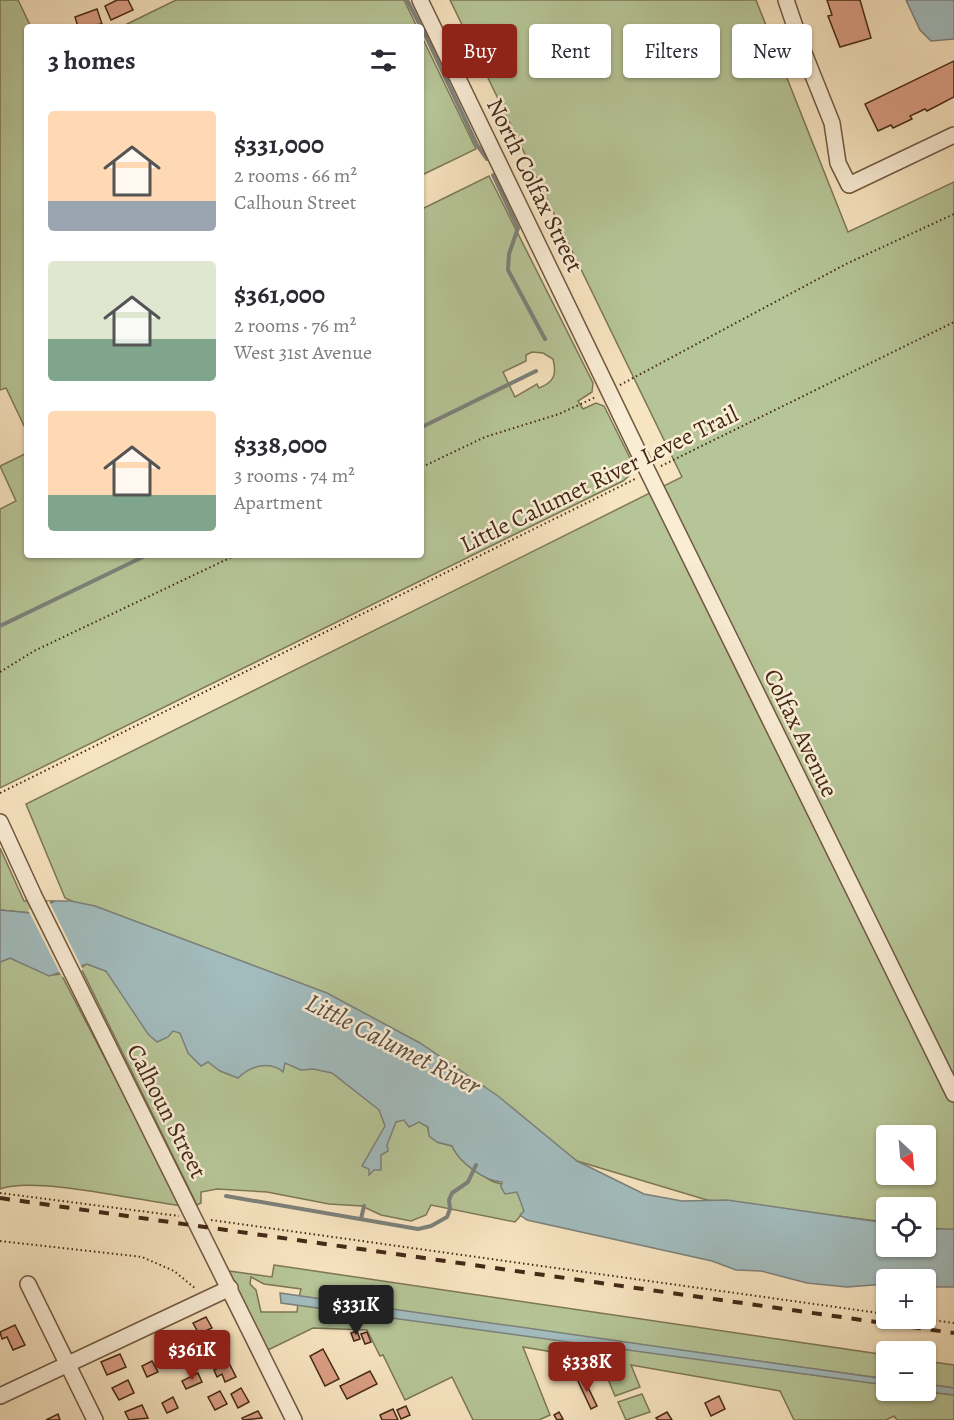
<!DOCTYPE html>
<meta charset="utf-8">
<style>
:root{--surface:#fff;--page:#f7f7f7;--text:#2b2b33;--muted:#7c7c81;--accent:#8f2418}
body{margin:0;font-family:Alegreya,serif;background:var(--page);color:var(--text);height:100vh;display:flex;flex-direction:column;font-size:22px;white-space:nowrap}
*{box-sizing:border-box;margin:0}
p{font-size:20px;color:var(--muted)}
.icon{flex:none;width:33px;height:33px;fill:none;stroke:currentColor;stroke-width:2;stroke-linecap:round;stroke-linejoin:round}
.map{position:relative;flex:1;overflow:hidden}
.side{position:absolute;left:24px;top:24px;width:400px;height:534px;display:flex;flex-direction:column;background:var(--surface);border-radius:6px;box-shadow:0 2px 4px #0004}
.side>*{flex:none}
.banner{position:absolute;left:442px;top:24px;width:422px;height:54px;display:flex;gap:12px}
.needle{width:39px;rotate:154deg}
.fabs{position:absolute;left:876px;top:1125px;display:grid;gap:12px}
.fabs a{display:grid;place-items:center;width:60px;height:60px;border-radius:6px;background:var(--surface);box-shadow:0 2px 4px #0004;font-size:30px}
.price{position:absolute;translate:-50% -51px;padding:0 14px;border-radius:6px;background:var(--accent);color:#fff;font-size:20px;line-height:39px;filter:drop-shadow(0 2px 3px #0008)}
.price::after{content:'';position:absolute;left:50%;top:36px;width:18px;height:14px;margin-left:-9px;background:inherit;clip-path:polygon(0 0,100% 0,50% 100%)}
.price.selected{background:#222;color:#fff}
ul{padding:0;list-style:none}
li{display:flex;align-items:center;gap:18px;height:150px;padding:0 24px}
li span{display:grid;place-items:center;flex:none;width:168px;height:120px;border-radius:6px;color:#555}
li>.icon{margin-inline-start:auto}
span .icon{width:72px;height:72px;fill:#fffc;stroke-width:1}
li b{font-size:26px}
h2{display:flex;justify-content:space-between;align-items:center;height:72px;padding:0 24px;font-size:26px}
.chip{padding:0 21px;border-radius:6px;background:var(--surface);box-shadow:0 2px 4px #0004;font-size:21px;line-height:54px}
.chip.selected{background:var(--accent);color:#fff}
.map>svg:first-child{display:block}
.green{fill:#b6c597;stroke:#7d7756;stroke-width:1.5;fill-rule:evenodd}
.water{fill:#a2bcbe;stroke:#7c817b;stroke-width:1.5}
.pier{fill:#f7e4c0}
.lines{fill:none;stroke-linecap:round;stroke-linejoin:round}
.stream{stroke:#7c817b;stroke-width:4}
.building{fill:#db9f85;stroke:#442916;stroke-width:1.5}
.minor-casing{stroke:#715840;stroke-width:18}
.path{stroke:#442916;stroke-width:2;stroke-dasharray:1.5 3;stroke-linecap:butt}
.minor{stroke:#faedd6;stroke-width:15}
.rail{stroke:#442916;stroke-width:4;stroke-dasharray:10 10;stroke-linecap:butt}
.labels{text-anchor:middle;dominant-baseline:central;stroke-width:5;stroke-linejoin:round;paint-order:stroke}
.street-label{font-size:24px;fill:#442916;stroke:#faedd6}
.water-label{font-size:26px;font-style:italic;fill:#5c4e40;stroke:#faedd6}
</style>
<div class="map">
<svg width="954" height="1420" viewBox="0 0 954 1420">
<rect width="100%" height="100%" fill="#f7e4c0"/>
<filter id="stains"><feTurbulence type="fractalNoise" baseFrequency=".00333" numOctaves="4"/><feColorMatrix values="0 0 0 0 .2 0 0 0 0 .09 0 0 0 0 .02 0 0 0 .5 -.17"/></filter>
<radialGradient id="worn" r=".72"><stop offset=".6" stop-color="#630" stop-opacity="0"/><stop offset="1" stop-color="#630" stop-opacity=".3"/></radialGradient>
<g class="green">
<polygon points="0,0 18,0 31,27 27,27 27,432 6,388 0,390"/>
<polygon points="176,0 404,0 417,27 121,27"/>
<path d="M450,0H756L848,232L954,182V1231L926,1227V1208H886V1222L707,1200L577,1161L369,1034L65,898L26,804L682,477ZM886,1136H926V1174H886Z"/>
<polygon points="422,37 476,149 422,175"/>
<path d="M489,176L593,383L592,392L578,401L583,409L596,403L604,406L633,464L631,474L623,481L0,788V509L16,501L0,466L27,453V555H422V209ZM532,352L543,353L553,359C557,375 554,382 539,388L537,384L515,397L503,372L526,361V355Z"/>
<polygon points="0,848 24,901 55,901 31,913 0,910"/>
<path d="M10,958L53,975L61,974L182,1206C140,1201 35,1176 0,1189V962Z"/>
<path d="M87,964L106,971L115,982L181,1026L239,1075L249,1054L326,1067L428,1127V1130L437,1142L452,1146C458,1161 476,1172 490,1180C499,1185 511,1184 518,1194C522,1199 523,1206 524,1212L515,1222L431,1205L426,1215L411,1221L381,1215L362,1206L329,1204L267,1192L217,1189L201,1192V1203L197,1205L81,968Z"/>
<polygon points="274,1265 886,1355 886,1379 299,1297 301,1289 264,1284 251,1277 250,1284 256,1290 261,1312 297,1312 298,1303 886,1385 886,1390 921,1391 954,1395 954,1420 897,1420 894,1416 886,1420 794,1420 780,1391 631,1365 640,1387 615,1396 600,1360 523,1347 550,1415 539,1420 473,1420 452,1377 405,1400 383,1355 380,1356 367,1330 313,1328 268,1350 229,1271 272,1277"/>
<polygon points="926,1361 954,1365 954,1388 926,1384"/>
<polygon points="642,1394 650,1412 626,1420 618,1402"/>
</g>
<g class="water">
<polygon points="906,0 954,0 954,39 931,41 920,30"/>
<path d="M55,901H71L95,906L327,993L420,1043L498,1096L577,1161L644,1194L682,1201L727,1200L886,1223V1246H926V1229H954V1287H926V1280H886V1284L847,1287L807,1283L761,1271L736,1270L712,1261L527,1220L520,1215L524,1211L517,1192L505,1194L501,1187L502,1182C484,1181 459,1162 452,1146L437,1142L429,1136L428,1127L419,1122L409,1127L404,1120L396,1122L387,1145L388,1151L381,1155V1170H374L369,1175V1169L362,1166L385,1126L379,1110L332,1073L313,1069L301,1070L285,1063L283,1072C270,1060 250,1066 238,1078L220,1071L208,1062L201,1066L188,1053L180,1033L173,1031L168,1037L157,1042L148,1034L106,971L87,964L49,976L10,958L0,962V910L31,913Z"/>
<polygon points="280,1293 886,1379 886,1385 281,1303"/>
<polygon points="926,1384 954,1388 954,1395 921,1391 926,1390"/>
</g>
<polygon class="pier" points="49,901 83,970 62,977 28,910"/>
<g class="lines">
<g class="stream">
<polyline points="407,0 421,27"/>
<polyline points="422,28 477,145 487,159"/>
<polyline points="493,175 518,228 509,254 508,270 545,339"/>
<polyline points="422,427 536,371"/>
<polyline points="0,626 147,555"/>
<polyline points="226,1196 418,1229 431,1226 447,1217 450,1209 449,1200 452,1193 468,1182 476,1165"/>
<polyline points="361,1219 364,1206"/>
</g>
</g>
<g class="building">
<polygon points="117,0 128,0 133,10 111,20 105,6"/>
<polygon points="827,0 860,0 871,38 840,47 828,16 832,15"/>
<polygon points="97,9 102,24 78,27 75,17"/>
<polygon points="954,61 954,97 927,111 925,109 910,116 912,119 893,128 891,125 878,131 865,104"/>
<polygon points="206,1317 212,1328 199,1334 193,1323"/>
<polygon points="15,1325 25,1345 13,1350 7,1337 2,1339 0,1332"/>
<polygon points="357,1331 360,1339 354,1341 351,1333"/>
<polygon points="167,1332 172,1344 164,1348 158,1336"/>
<polygon points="367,1332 371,1342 365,1344 361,1334"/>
<polygon points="217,1338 226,1355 215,1360 209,1348 204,1350 202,1345"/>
<polygon points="185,1346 188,1351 183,1354 180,1349"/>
<polygon points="323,1349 339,1379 325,1386 310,1356"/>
<polygon points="120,1354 126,1367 107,1375 101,1362"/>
<polygon points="152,1361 158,1372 147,1377 142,1366"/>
<polygon points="229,1363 236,1377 225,1382 222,1374 217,1377 214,1370"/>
<polygon points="370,1371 377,1384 347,1399 340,1386"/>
<polygon points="198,1373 202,1382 186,1389 182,1381"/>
<polygon points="583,1377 597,1406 591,1409 577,1379"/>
<polygon points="128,1380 134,1393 119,1400 112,1388"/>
<polygon points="241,1388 249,1402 238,1408 231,1394"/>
<polygon points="220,1391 227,1404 215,1410 208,1397"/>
<polygon points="719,1396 725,1409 711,1416 705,1403"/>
<polygon points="173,1397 178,1408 167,1413 162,1403"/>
<polygon points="142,1405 148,1418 129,1420 125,1412"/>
<polygon points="406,1406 410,1415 401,1419 397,1410"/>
<polygon points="393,1409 398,1420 382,1420 380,1415"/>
<polygon points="258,1411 262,1418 243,1420 242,1418"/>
<polygon points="559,1412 563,1419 557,1420 554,1415"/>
<polygon points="667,1412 672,1420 658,1420 656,1418"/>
<polygon points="58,1414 60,1420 46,1420"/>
</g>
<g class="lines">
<g class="minor-casing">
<g id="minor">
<polyline points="420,0 648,472 954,1094"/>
<polyline points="786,0 804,53 832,123 838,163 849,185 954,135"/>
<polyline points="0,822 34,896 294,1420"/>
<polyline points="28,1284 95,1420"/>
<polyline points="0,1396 230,1288"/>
</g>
</g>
<g class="path">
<polyline points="620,385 846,264 954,214"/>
<polyline points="661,466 954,322"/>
<polyline points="422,467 485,437 559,414 596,397"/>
<polyline points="0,672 34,651 236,555"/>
<polyline points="0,793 637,478"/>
<polyline points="0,1193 179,1216"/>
<polyline points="211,1220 886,1314"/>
<polyline points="0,1241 142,1257 174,1271 196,1289"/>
<polyline points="917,1318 954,1323"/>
</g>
<use href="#minor" class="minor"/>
<polyline class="rail" points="0,1198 954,1333"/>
</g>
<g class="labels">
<g class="street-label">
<text transform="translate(535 185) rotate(64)">North Colfax Street</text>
<text transform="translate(599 479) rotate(-26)">Little Calumet River Levee Trail</text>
<text transform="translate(801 733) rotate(64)">Colfax Avenue</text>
<text transform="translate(167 1111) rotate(63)">Calhoun Street</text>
</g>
<g class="water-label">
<text transform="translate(393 1044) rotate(27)">Little Calumet River</text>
</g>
</g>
<rect width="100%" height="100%" filter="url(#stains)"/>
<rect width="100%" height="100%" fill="url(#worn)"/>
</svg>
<div class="fabs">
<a><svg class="needle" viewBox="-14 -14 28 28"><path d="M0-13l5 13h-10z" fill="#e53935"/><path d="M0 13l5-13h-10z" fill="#7c7c81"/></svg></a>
<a><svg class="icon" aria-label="locate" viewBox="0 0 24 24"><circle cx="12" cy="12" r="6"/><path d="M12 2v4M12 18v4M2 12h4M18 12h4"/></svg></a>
<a>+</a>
<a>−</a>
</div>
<b class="price selected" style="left:356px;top:1336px">$331K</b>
<b class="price" style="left:192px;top:1381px">$361K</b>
<b class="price" style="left:587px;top:1393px">$338K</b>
<div class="banner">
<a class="chip selected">Buy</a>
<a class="chip">Rent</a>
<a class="chip">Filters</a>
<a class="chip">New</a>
</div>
<section class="side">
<h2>3 homes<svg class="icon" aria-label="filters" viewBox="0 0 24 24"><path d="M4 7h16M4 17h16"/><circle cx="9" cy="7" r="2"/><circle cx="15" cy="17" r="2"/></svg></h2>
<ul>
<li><span style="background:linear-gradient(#ffd9b3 75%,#9aa5b1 0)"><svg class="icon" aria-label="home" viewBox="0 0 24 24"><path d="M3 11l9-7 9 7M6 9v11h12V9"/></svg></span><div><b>$331,000</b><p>2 rooms · 66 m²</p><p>Calhoun Street</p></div></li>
<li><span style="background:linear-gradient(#dfe7d0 65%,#7fa58c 0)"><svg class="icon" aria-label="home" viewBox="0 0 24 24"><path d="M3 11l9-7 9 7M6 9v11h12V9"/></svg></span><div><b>$361,000</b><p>2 rooms · 76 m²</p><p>West 31st Avenue</p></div></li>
<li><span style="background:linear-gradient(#ffd9b3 70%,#7fa58c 0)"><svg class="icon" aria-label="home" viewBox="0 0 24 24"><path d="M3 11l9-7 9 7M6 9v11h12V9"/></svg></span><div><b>$338,000</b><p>3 rooms · 74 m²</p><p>Apartment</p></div></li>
</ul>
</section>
</div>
